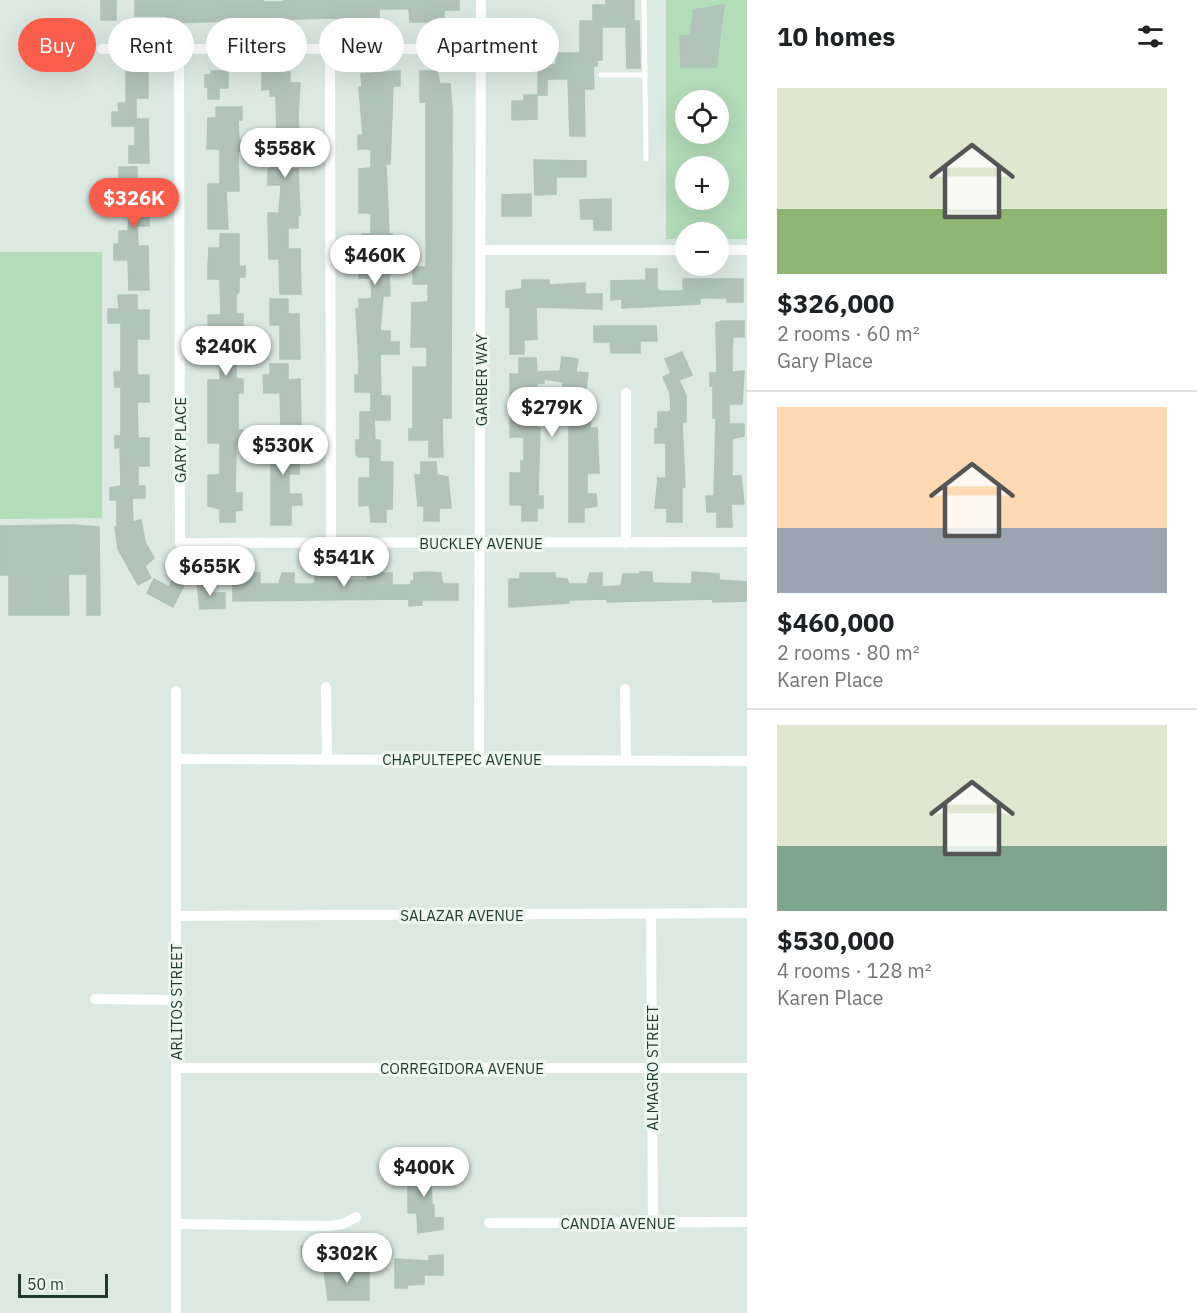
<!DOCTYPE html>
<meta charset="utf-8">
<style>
:root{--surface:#fff;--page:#f2f2f2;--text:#202124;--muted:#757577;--line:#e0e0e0;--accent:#f85e4b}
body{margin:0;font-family:"IBM Plex Sans",sans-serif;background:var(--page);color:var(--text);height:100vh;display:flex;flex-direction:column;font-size:22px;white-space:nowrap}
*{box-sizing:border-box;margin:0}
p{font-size:20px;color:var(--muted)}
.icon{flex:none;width:33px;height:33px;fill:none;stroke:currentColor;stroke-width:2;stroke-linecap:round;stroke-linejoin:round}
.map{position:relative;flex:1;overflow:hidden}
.sheet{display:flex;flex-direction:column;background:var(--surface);width:450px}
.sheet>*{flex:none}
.top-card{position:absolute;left:18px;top:18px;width:570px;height:54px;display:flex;gap:12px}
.buttons{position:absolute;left:675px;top:90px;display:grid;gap:12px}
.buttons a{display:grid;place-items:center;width:54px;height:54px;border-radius:50%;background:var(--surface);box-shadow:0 6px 24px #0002;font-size:30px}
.scale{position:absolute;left:18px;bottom:15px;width:90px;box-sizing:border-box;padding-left:6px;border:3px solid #1e392e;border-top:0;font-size:16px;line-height:21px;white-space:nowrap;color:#1e392e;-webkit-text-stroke:4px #edf6f0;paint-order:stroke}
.price{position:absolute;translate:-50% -51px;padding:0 14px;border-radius:21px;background:#fff;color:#222;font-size:20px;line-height:39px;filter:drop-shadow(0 2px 3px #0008)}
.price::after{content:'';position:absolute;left:50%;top:36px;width:18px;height:14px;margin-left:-9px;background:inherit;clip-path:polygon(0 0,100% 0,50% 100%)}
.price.active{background:var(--accent);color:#fff}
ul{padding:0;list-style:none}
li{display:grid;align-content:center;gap:12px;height:318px;padding:0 30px}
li+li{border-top:2px solid var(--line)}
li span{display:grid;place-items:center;height:186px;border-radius:0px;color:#555}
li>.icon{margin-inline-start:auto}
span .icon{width:108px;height:108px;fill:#fffc;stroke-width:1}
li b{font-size:26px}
h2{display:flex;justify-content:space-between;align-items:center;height:72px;padding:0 30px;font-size:26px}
.chip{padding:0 21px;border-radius:27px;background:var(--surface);box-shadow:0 6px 24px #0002;font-size:21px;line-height:54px}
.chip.active{background:var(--accent);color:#fff}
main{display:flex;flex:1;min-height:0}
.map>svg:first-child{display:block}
.green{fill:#b4dcb9;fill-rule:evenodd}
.building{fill:#b2c4ba;stroke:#afc3b8;stroke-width:1.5}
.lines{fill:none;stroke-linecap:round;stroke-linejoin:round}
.lane{stroke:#fff;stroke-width:5}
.street{stroke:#fff;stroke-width:10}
.labels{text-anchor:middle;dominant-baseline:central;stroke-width:6;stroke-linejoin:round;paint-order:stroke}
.street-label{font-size:15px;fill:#1e392e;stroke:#edf6f0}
</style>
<main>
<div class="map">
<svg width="747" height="1313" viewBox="0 0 747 1313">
<rect width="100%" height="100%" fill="#dce9e2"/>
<g class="green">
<path d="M666,0H747V239H719L718,232H686L685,239H666ZM686,100H718V134H686ZM686,166H718V200H686Z"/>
<polygon points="0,252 102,252 102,518 0,519"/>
</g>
<g class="building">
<rect x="101" y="0" width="15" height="20"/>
<polygon points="135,0 263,0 263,2 284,2 284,0 459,0 459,10 444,10 444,20 428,22 410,22 409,9 379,9 379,22 331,18 168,23 167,16 135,16"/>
<polygon points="606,0 634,0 634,21 639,21 640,68 627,68 626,27 602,27 602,60 597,60 597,66 593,66 594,89 584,89 585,136 570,136 568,79 547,79 547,95 538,95 538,65 556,65 556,53 580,53 580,21 593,21 593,5 606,5"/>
<polygon points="724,5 716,67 681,67 680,36 690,35 694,10"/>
<polygon points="126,71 148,71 148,98 136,98 136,119 148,119 149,163 129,163 129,146 135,146 135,126 112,126 112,112 119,112 118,103 126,103"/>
<polygon points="211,71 228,71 228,88 219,88 219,99 208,99 208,87 205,87 205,75 211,75"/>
<polygon points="400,71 400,86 393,86 390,164 386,164 389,234 392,234 393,249 373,250 373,272 389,272 390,296 383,296 380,331 390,331 390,342 399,342 399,354 380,354 381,396 390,396 390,420 374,420 375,440 380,440 380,462 393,462 392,509 386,509 386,522 371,522 370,509 368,505 359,506 359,478 370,478 370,457 358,457 356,454 356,440 360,440 360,412 371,412 371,392 355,392 355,375 359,375 359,364 356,309 359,309 359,299 372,299 371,278 359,278 359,248 362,248 362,234 371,234 371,213 359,213 359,169 371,168 371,149 358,149 358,135 363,135 359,87 362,87 361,74"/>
<polygon points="420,71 437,71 440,84 450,84 452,109 451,418 442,418 443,457 429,457 429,440 409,440 409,429 413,429 413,367 427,367 427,347 411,347 412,303 428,302 428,284 413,284 413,267 426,267 426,102 420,102"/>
<polygon points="262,72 290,72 290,83 300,83 298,116 300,149 288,149 289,169 298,169 300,215 298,215 298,228 288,228 288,249 300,249 301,294 280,294 279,259 269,259 268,213 279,213 281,185 268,185 268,169 271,169 270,136 277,136 276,96 270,96 270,89 262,90"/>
<polygon points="524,95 537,95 537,119 512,120 512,101 524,101"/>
<polygon points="216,107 242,107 242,120 238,120 239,140 247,140 247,151 238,151 239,191 226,191 228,229 208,229 208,184 220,184 220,149 207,149 208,118 216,118"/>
<polygon points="534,160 586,161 586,177 556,177 556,194 535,195"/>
<polygon points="119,167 137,167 137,183 149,183 149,226 137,226 138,246 148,246 149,290 129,290 128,260 114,260 114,244 119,244 119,231 128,231 130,209 130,191 113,191 113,181 119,181"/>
<polygon points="531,194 531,216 502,216 502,195"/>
<polygon points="611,199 611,230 594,230 594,219 581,219 580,200"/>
<polygon points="220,234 239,234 239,267 245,266 245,277 239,277 239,292 236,295 236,314 243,314 243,346 237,346 236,361 236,379 243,379 243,393 238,393 238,430 243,430 244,444 236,445 235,493 242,493 242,510 235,511 235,522 220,522 220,509 208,506 208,475 220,475 220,443 208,443 208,380 220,380 220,343 208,344 208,315 221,315 220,279 208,279 208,265 209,248 220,248"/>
<polygon points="646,269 657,269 657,289 660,291 683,291 683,279 743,279 743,302 727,302 727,298 700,298 700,304 622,308 622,299 611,300 611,281 646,280"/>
<polygon points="522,280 549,280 549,285 585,283 585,294 602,294 602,309 536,307 537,339 524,340 524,354 510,354 510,307 506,307 506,291 522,289"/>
<polygon points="118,295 137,295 137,310 149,310 149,339 137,339 137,375 149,375 149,402 137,402 138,438 149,438 149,466 138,466 138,486 145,486 145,498 132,498 133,522 141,520 145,542 154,558 145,566 151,578 138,585 118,549 115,527 117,527 117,500 110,500 110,488 121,486 120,447 115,448 115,436 121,436 121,387 115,387 114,372 121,372 121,323 108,323 108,309 119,309"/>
<polygon points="270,299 288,299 288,314 299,314 300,359 280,359 280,325 270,325"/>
<polygon points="722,321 744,321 744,337 733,337 732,349 732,372 744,371 742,404 729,404 729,424 744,424 744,436 732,439 732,476 741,476 744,504 731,504 732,527 717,527 717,512 707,512 706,496 714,496 716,418 713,418 713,386 710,386 710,373 717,373 716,323"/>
<polygon points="594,326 656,326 657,341 640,341 640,353 611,353 610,342 594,342"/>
<polygon points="682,352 692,375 679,380 686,396 686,422 682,422 685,487 682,487 682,522 667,522 667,508 655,508 658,478 666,478 666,443 655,443 655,429 658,429 658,412 668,412 671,410 670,393 663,377 671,373 665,359"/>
<polygon points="562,357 578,359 576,372 588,373 586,388 579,388 579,410 581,413 590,413 590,428 597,428 599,473 587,473 587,494 596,494 597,506 584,508 584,522 569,522 569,422 563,422 563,382 544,379 544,383 537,383 537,428 540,428 538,496 543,496 543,508 537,508 537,521 522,521 522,505 510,505 510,473 521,473 521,461 524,461 524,437 510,437 510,374 519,374 519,358 536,358 537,372 560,371"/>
<polygon points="270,364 288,364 288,380 300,379 301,424 281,424 280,393 264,393 263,375 270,375"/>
<polygon points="270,429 288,429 288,444 300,444 299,474 289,474 289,494 301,494 302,505 291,505 291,525 271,525 271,458 268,458 267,444 271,444"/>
<polygon points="421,462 436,462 437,475 448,477 451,508 439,508 439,521 424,521 424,506 418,506 415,475 421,475"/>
<polygon points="73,525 99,527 100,615 87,615 87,574 68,574 69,615 9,615 9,575 0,575 0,526"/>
<polygon points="426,572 441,573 442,582 445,584 458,584 458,600 422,600 422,605 409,606 409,599 233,601 233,573 260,573 260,584 279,584 282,573 294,573 294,584 312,584 315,582 315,573 342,573 342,580 367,580 367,573 392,573 392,585 411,585 411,581 414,581 414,573"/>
<polygon points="640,572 652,572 652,581 655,583 689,584 692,582 692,572 719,574 719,580 747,582 747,601 713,602 713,599 607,602 607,599 569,600 569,603 509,607 509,579 520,579 520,573 555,573 555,578 567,579 569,584 587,584 590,573 602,573 602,587 621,586 623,574 640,574"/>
<polygon points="174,577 185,583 173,607 147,593 154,579 169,587"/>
<polygon points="197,581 209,581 209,591 212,593 225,593 225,608 200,609"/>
<polygon points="408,1170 443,1170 443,1183 431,1184 432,1205 434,1205 434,1218 443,1218 443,1229 418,1233 417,1213 408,1213"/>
<polygon points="301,1246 322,1246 322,1257 302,1257"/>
<polygon points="443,1255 443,1275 424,1275 424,1284 407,1285 407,1288 395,1288 395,1259 429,1261 429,1256"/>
<polygon points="324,1269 369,1269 369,1300 328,1300"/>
</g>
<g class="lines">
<g class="lane">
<polyline points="644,0 646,159"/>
<polyline points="601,75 645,75"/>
</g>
<g class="street">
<polyline points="102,49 481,49"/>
<polyline points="179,49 180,543 747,542"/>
<polyline points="330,49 331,543"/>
<polyline points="481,250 686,250"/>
<polyline points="718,250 747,250"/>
<polyline points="626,393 626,543"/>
<polyline points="326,687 327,759"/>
<polyline points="625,689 626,760"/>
<polyline points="176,759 747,761"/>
<polyline points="479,760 481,0"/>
<polyline points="651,914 653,1223"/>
<polyline points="176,916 747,913"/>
<polyline points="95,999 176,1000"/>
<polyline points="176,1068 747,1068"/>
<polyline points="489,1223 747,1222"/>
<polyline points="176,1224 329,1226 343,1224 356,1217"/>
<polyline points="176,1313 176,691"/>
</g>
</g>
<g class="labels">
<g class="street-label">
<text transform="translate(481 380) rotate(-90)">GARBER WAY</text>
<text transform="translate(180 440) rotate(-90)">GARY PLACE</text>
<text x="481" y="543">BUCKLEY AVENUE</text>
<text x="462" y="759">CHAPULTEPEC AVENUE</text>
<text x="462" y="915">SALAZAR AVENUE</text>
<text transform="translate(176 1002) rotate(-90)">ARLITOS STREET</text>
<text x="462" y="1068">CORREGIDORA AVENUE</text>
<text transform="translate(652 1068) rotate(-90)">ALMAGRO STREET</text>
<text x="618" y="1223">CANDIA AVENUE</text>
</g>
</g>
</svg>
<div class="buttons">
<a><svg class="icon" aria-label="locate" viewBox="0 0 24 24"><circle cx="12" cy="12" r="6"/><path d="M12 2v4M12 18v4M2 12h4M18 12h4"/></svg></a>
<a>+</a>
<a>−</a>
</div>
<div class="scale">50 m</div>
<b class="price" style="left:285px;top:179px">$558K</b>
<b class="price active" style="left:134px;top:229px">$326K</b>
<b class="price" style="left:375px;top:286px">$460K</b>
<b class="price" style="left:226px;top:377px">$240K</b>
<b class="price" style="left:552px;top:438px">$279K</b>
<b class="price" style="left:283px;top:476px">$530K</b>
<b class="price" style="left:344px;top:588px">$541K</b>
<b class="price" style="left:210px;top:597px">$655K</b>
<b class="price" style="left:424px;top:1198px">$400K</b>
<b class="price" style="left:347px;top:1284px">$302K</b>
<div class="top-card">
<a class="chip active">Buy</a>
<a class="chip">Rent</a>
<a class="chip">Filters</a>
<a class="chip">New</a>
<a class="chip">Apartment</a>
</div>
</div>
<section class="sheet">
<h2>10 homes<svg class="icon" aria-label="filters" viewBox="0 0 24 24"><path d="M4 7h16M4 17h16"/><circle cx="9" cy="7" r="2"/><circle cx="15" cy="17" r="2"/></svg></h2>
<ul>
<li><span style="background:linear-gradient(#dfe7d0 65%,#8fb573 0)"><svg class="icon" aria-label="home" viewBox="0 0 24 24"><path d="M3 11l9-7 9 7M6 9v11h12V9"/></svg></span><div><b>$326,000</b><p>2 rooms · 60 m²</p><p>Gary Place</p></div></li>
<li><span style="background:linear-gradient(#ffd9b3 65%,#9aa5b1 0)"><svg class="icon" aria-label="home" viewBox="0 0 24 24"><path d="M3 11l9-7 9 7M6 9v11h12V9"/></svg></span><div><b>$460,000</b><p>2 rooms · 80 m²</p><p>Karen Place</p></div></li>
<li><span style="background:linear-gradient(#dfe7d0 65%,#7fa58c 0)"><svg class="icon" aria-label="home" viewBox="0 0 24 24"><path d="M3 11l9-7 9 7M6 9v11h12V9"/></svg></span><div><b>$530,000</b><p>4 rooms · 128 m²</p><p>Karen Place</p></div></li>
</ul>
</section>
</main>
